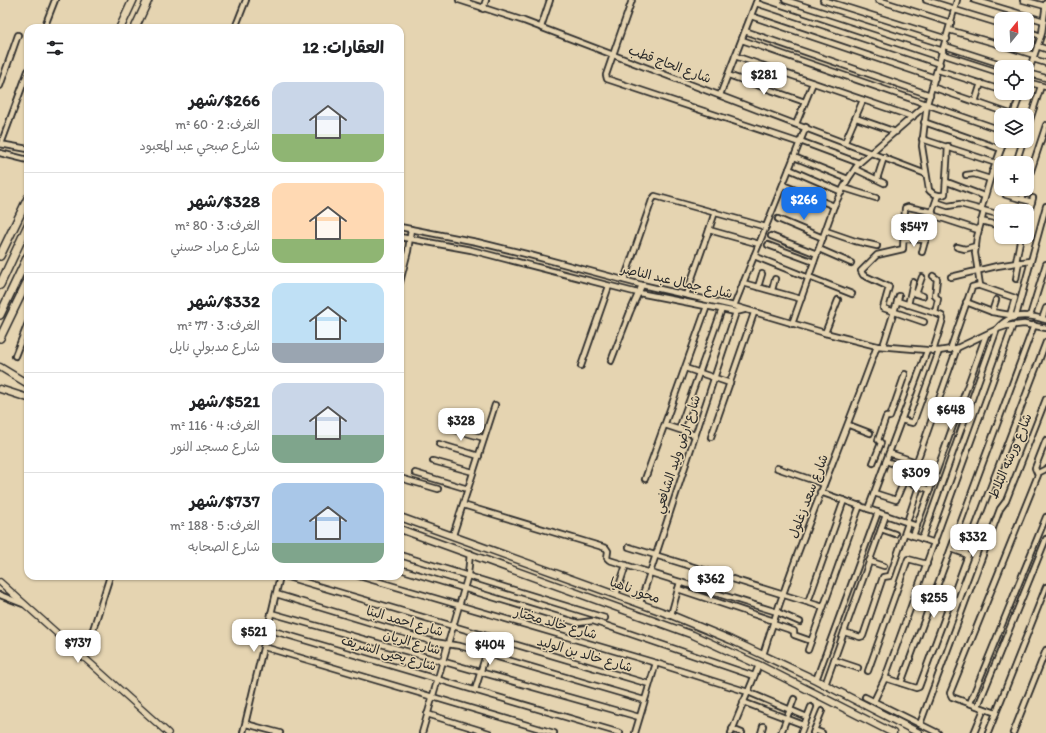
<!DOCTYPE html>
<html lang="ar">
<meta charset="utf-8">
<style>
:root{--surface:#fff;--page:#f2f2f2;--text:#202124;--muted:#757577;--line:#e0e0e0;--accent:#1a73e8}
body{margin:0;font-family:Itim,"Playpen Sans Arabic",sans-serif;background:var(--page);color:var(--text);direction:rtl;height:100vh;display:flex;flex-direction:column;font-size:15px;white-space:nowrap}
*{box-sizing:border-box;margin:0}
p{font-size:13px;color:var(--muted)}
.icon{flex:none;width:22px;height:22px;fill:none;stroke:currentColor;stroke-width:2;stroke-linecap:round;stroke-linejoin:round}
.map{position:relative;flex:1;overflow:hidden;direction:ltr}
.drawer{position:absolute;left:24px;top:24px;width:380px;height:556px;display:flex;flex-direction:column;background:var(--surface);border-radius:12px;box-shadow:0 1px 3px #0004;direction:rtl}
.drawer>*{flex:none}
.needle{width:26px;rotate:18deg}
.controls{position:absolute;left:994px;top:12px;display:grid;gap:8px}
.controls a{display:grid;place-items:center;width:40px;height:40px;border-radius:8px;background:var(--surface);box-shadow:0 1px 3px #0004;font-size:20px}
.price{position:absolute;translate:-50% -34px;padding:0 9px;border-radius:8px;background:#fff;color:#222;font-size:13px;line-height:26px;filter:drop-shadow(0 1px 2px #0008)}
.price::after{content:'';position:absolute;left:50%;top:24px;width:12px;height:9px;margin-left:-6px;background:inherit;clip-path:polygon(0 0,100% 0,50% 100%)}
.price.on{background:var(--accent);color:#fff}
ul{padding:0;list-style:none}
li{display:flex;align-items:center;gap:12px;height:100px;padding:0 20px}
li+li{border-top:1px solid var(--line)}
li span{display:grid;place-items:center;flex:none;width:112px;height:80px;border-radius:12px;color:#555}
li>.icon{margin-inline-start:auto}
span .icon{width:48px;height:48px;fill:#fffc;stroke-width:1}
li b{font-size:17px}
h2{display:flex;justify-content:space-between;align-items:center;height:48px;padding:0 20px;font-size:17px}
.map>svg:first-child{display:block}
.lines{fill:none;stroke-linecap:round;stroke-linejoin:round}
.minor-casing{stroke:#2b2b2b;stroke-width:8}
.tertiary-casing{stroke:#2b2b2b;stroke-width:8}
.secondary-casing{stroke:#2b2b2b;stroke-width:9}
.primary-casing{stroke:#2b2b2b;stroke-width:10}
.minor{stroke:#e5d4b1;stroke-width:4.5}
.tertiary{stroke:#e5d4b1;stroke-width:5.5}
.secondary{stroke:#e5d4b1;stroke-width:6}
.primary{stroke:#e5d4b1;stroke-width:7}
.labels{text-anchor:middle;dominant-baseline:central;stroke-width:3;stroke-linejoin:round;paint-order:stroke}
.street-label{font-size:13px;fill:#2b2b2b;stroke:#e5d4b1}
</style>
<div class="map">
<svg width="1046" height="733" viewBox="0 0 1046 733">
<rect width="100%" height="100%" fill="#e5d4b1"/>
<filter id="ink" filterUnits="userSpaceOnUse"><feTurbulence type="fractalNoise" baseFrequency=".025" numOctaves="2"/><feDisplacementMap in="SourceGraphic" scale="8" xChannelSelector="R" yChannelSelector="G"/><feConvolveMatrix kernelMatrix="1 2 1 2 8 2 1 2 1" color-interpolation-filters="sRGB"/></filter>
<g filter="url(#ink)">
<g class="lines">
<g class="minor-casing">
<g id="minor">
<polyline points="459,0 524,21 926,174"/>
<polyline points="632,0 606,75 607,79 800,143"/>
<polyline points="785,0 943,51"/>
<polyline points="823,0 947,39"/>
<polyline points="878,0 951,23"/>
<polyline points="926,0 955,9"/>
<polyline points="974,0 1044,21"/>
<polyline points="1023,0 1045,6"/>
<polyline points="756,3 940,64"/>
<polyline points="483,9 486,0"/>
<polyline points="955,10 1001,24"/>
<polyline points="751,16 935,78"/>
<polyline points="541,27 550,0"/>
<polyline points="44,28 55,0"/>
<polyline points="235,28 246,0"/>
<polyline points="949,30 1001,45"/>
<polyline points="745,31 930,95"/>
<polyline points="1027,31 1041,36"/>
<polyline points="742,40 1001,130"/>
<polyline points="1002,45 1034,55"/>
<polyline points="945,46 1010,67"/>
<polyline points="1037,46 1046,49"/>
<polyline points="942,54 1001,73"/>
<polyline points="735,56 913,117"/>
<polyline points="1033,59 1046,63"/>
<polyline points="938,70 1001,90"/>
<polyline points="1027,73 1046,78"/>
<polyline points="728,75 805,102"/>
<polyline points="1027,76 1042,33 1046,3"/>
<polyline points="1027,82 1046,87"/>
<polyline points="0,86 18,35"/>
<polyline points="932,87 1013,115"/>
<polyline points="1010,93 1020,96"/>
<polyline points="720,95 757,0"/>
<polyline points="975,102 981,83"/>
<path d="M927,104L922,146L929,190C932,194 941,197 945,194L948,146"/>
<polyline points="1013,115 1021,93"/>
<polyline points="856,118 896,132"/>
<polyline points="924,122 1001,149"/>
<polyline points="796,124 813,83"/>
<polyline points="1027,129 1041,86"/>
<polyline points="922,139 996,163"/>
<polyline points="800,141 859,163"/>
<polyline points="845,142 863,100"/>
<polyline points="0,144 28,149"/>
<polyline points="1,144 28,71"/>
<polyline points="0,153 28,160"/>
<polyline points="794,157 848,179"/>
<polyline points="1016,163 1023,141"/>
<polyline points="789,169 842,192"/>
<polyline points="855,169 884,183"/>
<polyline points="992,172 1001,175"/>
<polyline points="966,175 974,174 990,179"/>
<polyline points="877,179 884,157"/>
<polyline points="947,182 984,196"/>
<polyline points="1027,183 1046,125"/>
<polyline points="783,185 834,206"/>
<polyline points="844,188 876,198"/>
<polyline points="1006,195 1032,202"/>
<polyline points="1022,199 1025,189"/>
<polyline points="936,202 948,206 960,204 1001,215"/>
<polyline points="981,210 990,179 1004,141"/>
<polyline points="932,215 978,230"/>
<polyline points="778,219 823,238"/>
<polyline points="1027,219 1033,198"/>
<polyline points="981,221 1001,226"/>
<polyline points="400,227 477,242 526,254 642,285 734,306 825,333 877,346 939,351 957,348 997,329 1006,326 1024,324 1046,328"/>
<polyline points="709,230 715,212"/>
<polyline points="826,231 855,241 877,246"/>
<polyline points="771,236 817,254"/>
<polyline points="400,237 471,250 634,292 736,312 744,310"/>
<polyline points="904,239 926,240"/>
<polyline points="768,245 814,262"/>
<polyline points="957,247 965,249 976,246"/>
<polyline points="819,249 851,263"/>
<polyline points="922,252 933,213"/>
<polyline points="754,256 809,278"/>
<polyline points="1016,262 1020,241"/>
<polyline points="809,277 852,294"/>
<polyline points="951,277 997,266 1030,261"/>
<polyline points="1016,279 1019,262"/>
<polyline points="624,280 652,200 655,196 766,227"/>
<polyline points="400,282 408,251 411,229"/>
<polyline points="743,283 801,299"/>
<polyline points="980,286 1015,298 1010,315"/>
<polyline points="758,287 762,274"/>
<polyline points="772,290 775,279"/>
<polyline points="914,293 923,296"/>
<polyline points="916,294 922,277"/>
<polyline points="686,295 709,230 759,244"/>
<polyline points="897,301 935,313"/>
<polyline points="966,302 992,312 1016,316 1046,206"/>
<polyline points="908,305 913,282"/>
<polyline points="734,306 806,127"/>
<polyline points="992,312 996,300"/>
<polyline points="1030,316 1046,264"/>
<polyline points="1042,319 1046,308"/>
<polyline points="924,322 883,308 889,287 863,275 861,271 877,255 903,249 905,208 908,207 932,212 938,195"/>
<polyline points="792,324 834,206 848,179 859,163 927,104 957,0"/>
<polyline points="825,333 838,300"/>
<polyline points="883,346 899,296"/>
<polyline points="950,350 972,287 980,285 975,253 977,237 984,211"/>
<polyline points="933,351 943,319 942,316 935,313 938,299 935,296 937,279 933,276"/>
<polyline points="15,356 28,323"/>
<polyline points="611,361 630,312 642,285"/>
<polyline points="581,366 609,286"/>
<polyline points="685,368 730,383"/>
<polyline points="901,420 913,423 939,351"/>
<polyline points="665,425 695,435"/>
<polyline points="849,425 870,433"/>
<polyline points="445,427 484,438"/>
<polyline points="679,429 722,309"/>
<polyline points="711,437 754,313"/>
<polyline points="439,444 479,456"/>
<polyline points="889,453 916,462"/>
<polyline points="433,461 473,472"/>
<polyline points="886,461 913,471"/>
<polyline points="873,463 881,443 878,440 886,417 890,417 905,374"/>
<polyline points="777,468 824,484"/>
<polyline points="415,473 468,489"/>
<polyline points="1038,473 1046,469"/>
<polyline points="400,478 438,489"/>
<polyline points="645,479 707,306"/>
<polyline points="908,482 930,490"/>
<polyline points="820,492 917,526"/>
<polyline points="874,493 896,500 904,481 910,481 957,348"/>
<polyline points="463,505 606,548 608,551 607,558 609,560 777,612 800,622"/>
<polyline points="868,509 927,351"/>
<polyline points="907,522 919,486"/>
<polyline points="881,529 895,534"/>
<polyline points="905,533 935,543"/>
<polyline points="453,535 495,405"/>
<polyline points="913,536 986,335"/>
<path d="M922,539L997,329C1009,313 1028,314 1046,320"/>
<polyline points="629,547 823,607"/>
<polyline points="965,554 1046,342"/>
<polyline points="400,555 605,618"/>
<polyline points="869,561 884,566"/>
<polyline points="400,569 578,623 593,621 754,676"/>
<polyline points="284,576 649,684"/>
<polyline points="359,576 656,663 748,692 807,717"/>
<polyline points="678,589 774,621"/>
<polyline points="276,594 434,642 460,646 644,700"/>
<polyline points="0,595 23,604"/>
<polyline points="616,595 626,565"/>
<polyline points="808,602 844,500"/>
<polyline points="640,603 736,312"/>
<polyline points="271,613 639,717"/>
<polyline points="671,615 680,582"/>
<polyline points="773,624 794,631 794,635 811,641"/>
<polyline points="267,629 620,733"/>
<polyline points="844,632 860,637 863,636 883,577 890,576 908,523"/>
<polyline points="264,647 554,733"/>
<polyline points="808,650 860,505"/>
<path d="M763,655C795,550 840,449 877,346"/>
<polyline points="84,658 110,576"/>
<polyline points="834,660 858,668"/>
<polyline points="868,671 908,559 927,564"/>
<polyline points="885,678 916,688 919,687 968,555 951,549"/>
<polyline points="816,680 878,512"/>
<polyline points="901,683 1034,325"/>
<polyline points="825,685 886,515"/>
<polyline points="475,690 491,638"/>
<polyline points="865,697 938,733"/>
<polyline points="874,701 885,678 1013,325"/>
<polyline points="743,702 804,725"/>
<polyline points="970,703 1046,517"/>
<polyline points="978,706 1046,539"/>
<polyline points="996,713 952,697 950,693 1038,475 1035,468 1046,440"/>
<polyline points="427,714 489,733"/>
<polyline points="246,724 280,733"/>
<polyline points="920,724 1000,509 1006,501 1046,399"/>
<polyline points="732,729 742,733"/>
<polyline points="814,730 822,733"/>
<polyline points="243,733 280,576"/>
<polyline points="422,733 468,575 470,553"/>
<polyline points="635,733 656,663"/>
<polyline points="731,733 759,665"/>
<polyline points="761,733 763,726"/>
<polyline points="781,733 794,699"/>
<polyline points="801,733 811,707"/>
<polyline points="813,733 822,711"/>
<polyline points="974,733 984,709"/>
<polyline points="988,733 1046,587"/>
<polyline points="1013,733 1046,650"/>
</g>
</g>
<g class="tertiary-casing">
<polyline id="tertiary" points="0,582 168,733"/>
</g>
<g class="secondary-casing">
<g id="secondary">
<polyline points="0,367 28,384"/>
<polyline points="0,389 28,398"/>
<polyline points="400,517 671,615 731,640 816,680 919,733"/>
<polyline points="400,529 693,635 759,665 893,733"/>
</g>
</g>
<g class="primary-casing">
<g id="primary">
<polyline points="120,28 133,0"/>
<polyline points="135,28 148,0"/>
<polyline points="0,256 28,198"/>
<polyline points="0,285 28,225"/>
<polyline points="0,315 28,256"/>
<polyline points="0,338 28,280"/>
</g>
</g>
<use href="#minor" class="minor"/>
<use href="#tertiary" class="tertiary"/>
<use href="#secondary" class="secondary"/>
<use href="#primary" class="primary"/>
</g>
</g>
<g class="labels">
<g class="street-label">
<text transform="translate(670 64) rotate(20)">شارع الحاج قطب</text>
<text transform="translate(677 281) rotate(13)">شارع جمال عبد الناصر</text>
<text transform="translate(677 454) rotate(-72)">شارع ارض وليد الشافعي</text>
<text transform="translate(1010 456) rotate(-67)">شارع ورشه البلاط</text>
<text transform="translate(808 496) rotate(-69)">شارع سعد زغلول</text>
<text transform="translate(635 590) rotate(20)">محور ناهيا</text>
<text transform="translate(405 621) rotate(16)">شارع احمد البنا</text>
<text transform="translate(556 623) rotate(16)">شارع خالد مختار</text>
<text transform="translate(412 642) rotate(16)">شارع الريان</text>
<text transform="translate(389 653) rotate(16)">شارع يحيى الشريف</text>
<text transform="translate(585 654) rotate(16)">شارع خالد بن الوليد</text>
</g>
</g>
</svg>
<div class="controls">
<a><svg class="needle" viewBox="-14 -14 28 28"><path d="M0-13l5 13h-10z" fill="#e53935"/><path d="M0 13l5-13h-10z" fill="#757577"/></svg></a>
<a><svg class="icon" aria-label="locate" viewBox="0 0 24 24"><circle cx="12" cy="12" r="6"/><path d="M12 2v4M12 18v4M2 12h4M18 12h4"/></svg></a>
<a><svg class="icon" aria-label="layers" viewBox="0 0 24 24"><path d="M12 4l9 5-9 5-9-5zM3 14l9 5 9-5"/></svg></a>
<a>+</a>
<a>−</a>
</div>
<b class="price" style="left:764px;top:96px">$281</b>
<b class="price on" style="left:804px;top:221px">$266</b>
<b class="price" style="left:914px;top:248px">$547</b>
<b class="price" style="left:951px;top:431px">$648</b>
<b class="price" style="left:461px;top:442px">$328</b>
<b class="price" style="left:916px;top:494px">$309</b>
<b class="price" style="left:973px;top:558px">$332</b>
<b class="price" style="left:711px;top:600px">$362</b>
<b class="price" style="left:934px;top:619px">$255</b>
<b class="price" style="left:254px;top:653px">$521</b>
<b class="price" style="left:78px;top:664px">$737</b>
<b class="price" style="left:490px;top:666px">$404</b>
<section class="drawer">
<h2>العقارات: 12<svg class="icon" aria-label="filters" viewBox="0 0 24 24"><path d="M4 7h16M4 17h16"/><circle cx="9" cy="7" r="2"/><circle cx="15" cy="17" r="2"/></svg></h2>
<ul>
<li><span style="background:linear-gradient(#c9d6e8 65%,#8fb573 0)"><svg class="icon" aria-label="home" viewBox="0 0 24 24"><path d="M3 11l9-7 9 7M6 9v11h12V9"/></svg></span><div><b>$266/شهر</b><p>الغرف: 2 · 60 m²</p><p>شارع صبحي عبد المعبود</p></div></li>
<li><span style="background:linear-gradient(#ffd9b3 70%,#8fb573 0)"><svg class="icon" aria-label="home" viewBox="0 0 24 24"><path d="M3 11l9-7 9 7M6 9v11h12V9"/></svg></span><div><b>$328/شهر</b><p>الغرف: 3 · 80 m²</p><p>شارع مراد حسني</p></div></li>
<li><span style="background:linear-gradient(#bfe0f5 75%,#9aa5b1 0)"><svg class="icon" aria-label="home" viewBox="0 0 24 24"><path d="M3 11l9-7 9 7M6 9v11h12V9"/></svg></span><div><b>$332/شهر</b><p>الغرف: 3 · 77 m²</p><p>شارع مدبولي نايل</p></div></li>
<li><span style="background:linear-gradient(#c9d6e8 65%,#7fa58c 0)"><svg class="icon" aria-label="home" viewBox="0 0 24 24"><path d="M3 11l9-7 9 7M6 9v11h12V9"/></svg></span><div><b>$521/شهر</b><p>الغرف: 4 · 116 m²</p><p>شارع مسجد النور</p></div></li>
<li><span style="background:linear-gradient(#a9c7e8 75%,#7fa58c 0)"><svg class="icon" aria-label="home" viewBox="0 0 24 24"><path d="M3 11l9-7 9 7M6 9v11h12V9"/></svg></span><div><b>$737/شهر</b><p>الغرف: 5 · 188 m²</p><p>شارع الصحابه</p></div></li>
</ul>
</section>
</div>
